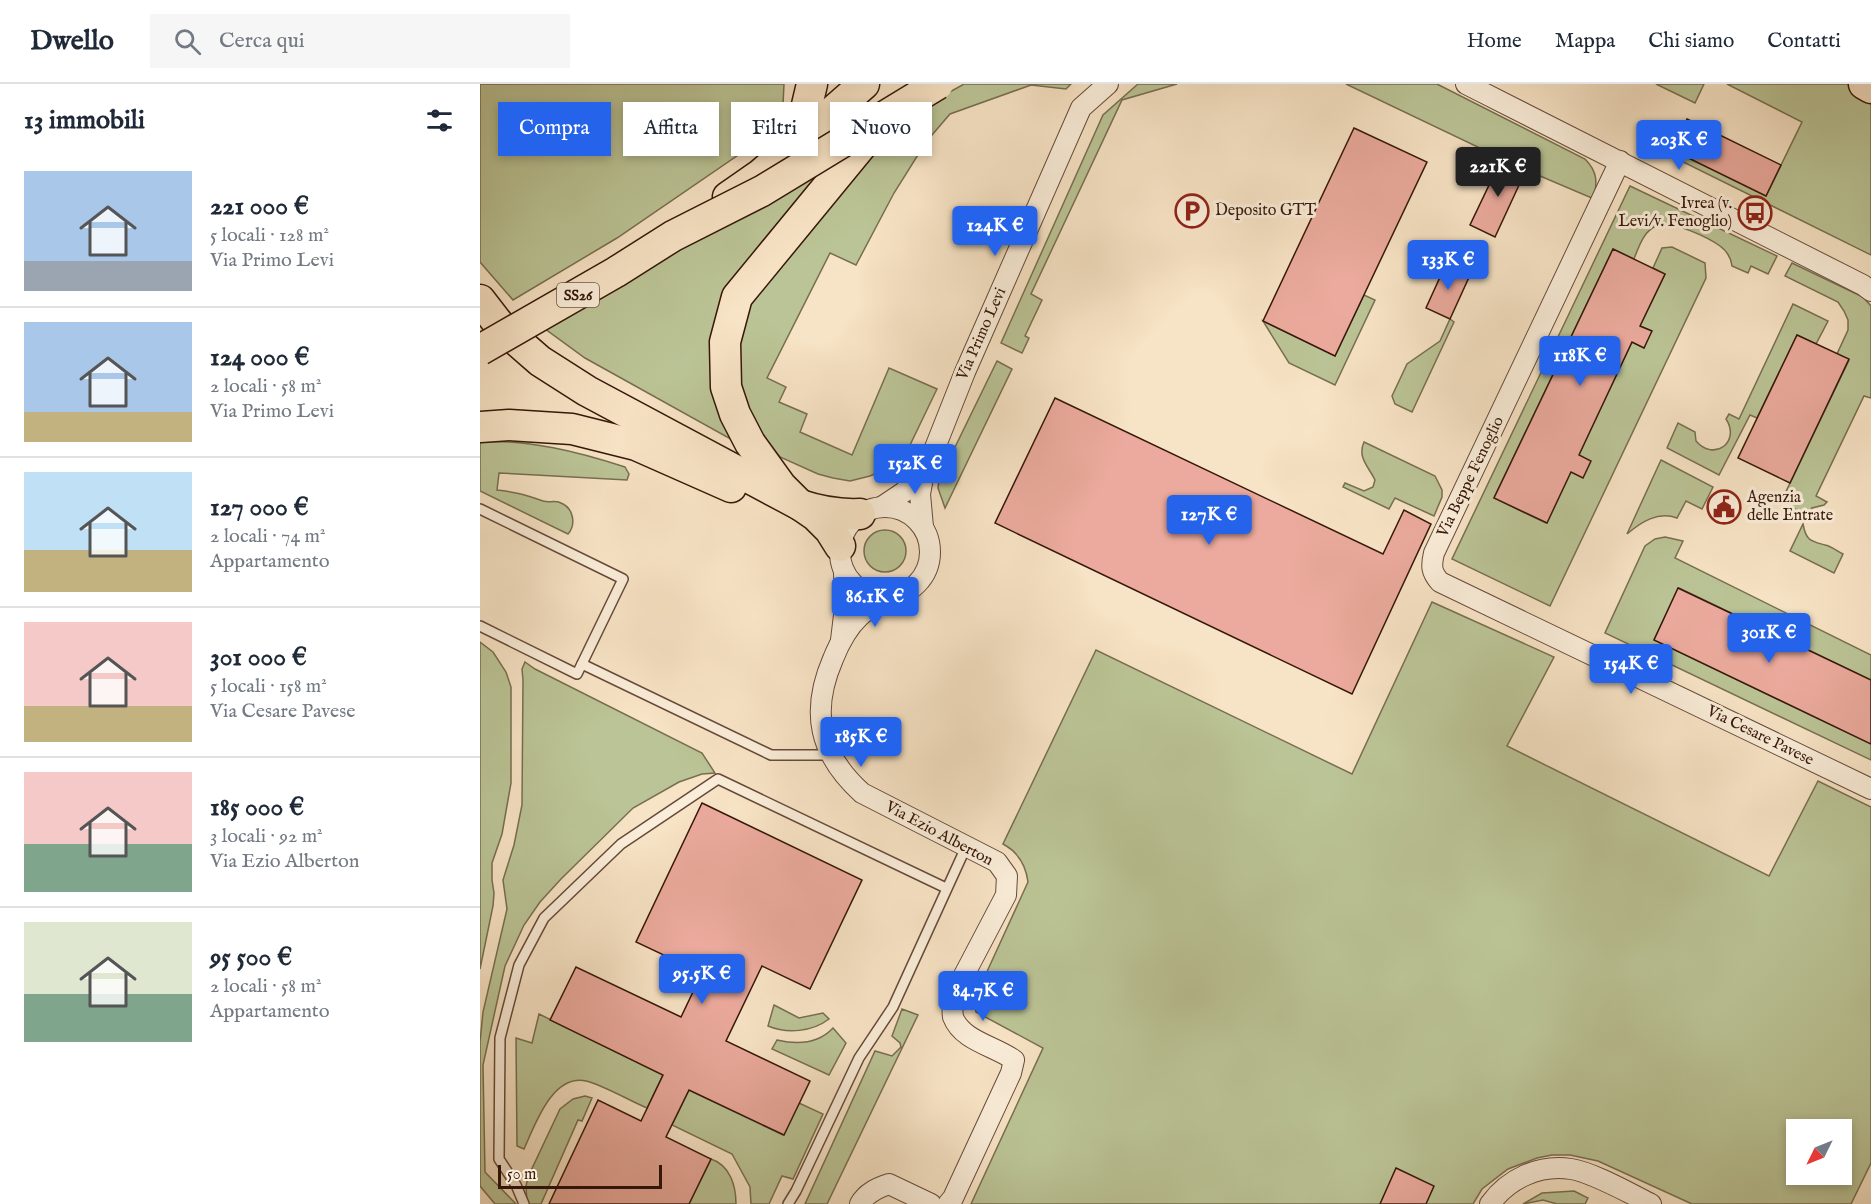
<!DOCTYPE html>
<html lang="it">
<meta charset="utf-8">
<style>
:root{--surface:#fff;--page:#f6f6f7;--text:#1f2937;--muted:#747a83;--line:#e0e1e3;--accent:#2563eb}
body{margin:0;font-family:"IM FELL English",serif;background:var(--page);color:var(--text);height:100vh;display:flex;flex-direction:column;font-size:22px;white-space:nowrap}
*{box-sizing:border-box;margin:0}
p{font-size:20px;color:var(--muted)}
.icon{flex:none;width:33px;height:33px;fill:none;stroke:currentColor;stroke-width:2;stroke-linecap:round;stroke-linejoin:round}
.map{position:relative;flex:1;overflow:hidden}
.sheet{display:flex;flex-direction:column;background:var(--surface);width:480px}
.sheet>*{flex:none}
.banner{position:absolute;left:18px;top:18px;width:570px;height:54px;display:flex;gap:12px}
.needle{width:39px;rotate:227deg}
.tools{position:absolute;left:1306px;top:1035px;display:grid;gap:12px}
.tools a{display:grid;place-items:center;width:66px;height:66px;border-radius:0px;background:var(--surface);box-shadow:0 3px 9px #0003;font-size:30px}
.scale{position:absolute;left:18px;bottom:15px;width:164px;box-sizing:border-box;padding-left:6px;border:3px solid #36170a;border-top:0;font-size:16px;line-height:21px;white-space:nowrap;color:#36170a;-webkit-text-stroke:4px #faedd9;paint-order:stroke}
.price{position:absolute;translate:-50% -51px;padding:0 14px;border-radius:6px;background:var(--accent);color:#fff;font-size:20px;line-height:39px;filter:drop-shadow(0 2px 3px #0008)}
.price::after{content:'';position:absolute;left:50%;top:36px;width:18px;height:14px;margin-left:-9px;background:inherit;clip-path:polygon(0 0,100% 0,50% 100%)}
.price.current{background:#222;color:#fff}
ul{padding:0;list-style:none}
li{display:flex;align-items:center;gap:18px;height:150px;padding:0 24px}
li+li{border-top:2px solid var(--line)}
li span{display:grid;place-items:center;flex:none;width:168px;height:120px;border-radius:0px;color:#555}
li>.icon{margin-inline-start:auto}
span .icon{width:72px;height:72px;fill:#fffc;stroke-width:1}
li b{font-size:26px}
h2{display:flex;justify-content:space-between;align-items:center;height:72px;padding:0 24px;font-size:26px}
.chip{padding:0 21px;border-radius:0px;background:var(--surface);box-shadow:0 3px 9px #0003;font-size:21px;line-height:54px}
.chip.current{background:var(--accent);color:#fff}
header{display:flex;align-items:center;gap:36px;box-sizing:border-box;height:84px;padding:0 30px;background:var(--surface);border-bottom:2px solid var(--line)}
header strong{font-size:28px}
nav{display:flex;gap:33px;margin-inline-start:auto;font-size:21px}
.search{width:420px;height:54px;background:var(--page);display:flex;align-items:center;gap:15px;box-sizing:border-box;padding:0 21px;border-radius:0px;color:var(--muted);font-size:22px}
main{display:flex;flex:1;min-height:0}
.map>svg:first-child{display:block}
.green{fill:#bbc496;stroke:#786e50;stroke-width:1.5;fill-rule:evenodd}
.building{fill:#ebaa9d;stroke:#36170a;stroke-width:1.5}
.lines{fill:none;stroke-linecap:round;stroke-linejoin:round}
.service-casing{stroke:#664a39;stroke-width:12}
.minor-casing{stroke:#664a39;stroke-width:22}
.primary-casing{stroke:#36170a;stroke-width:33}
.service{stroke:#faedd9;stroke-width:9}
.minor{stroke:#faedd9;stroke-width:20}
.primary{stroke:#f7e3c5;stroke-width:30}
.primary-bridge-casing{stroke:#36170a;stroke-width:33;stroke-linecap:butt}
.primary-bridge{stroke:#f7e3c5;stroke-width:30}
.labels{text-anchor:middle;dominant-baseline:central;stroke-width:6;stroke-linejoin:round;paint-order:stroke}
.shield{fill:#faedd9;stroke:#715748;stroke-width:1.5}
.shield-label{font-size:15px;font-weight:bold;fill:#36170a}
.poi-label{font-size:16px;fill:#36170a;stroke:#faedd9;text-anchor:start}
.street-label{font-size:16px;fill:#36170a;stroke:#faedd9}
</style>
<header>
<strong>Dwello</strong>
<div class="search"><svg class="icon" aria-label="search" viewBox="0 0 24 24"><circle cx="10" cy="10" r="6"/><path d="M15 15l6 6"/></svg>Cerca qui</div>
<nav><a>Home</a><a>Mappa</a><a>Chi siamo</a><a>Contatti</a></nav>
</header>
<main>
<section class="sheet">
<h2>13 immobili<svg class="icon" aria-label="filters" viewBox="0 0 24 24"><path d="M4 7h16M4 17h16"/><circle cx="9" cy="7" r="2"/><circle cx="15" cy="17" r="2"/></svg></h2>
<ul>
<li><span style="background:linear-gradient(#a9c7e8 75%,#9aa5b1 0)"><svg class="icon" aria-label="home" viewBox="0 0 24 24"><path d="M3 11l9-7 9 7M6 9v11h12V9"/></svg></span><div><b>221 000 €</b><p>5 locali · 128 m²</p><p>Via Primo Levi</p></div></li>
<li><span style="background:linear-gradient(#a9c7e8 75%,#c2b280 0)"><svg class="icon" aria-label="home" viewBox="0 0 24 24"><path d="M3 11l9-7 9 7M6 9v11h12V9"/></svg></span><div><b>124 000 €</b><p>2 locali · 58 m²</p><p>Via Primo Levi</p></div></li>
<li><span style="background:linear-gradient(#bfe0f5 65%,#c2b280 0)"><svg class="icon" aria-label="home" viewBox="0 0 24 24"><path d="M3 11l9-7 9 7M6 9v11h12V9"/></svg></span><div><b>127 000 €</b><p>2 locali · 74 m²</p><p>Appartamento</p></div></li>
<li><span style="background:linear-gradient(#f6c9c9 70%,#c2b280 0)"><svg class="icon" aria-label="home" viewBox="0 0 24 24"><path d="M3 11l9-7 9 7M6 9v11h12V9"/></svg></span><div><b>301 000 €</b><p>5 locali · 158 m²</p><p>Via Cesare Pavese</p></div></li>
<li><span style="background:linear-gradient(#f6c9c9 60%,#7fa58c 0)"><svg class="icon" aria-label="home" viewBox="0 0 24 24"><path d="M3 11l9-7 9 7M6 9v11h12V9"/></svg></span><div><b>185 000 €</b><p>3 locali · 92 m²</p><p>Via Ezio Alberton</p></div></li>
<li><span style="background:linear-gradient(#dfe7d0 60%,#7fa58c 0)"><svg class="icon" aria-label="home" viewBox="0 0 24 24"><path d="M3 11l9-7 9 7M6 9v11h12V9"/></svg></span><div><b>95 500 €</b><p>2 locali · 58 m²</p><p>Appartamento</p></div></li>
</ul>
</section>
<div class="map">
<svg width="1391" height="1120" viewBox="0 0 1391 1120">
<rect width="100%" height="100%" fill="#f7e3c5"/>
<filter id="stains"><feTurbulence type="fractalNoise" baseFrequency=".00333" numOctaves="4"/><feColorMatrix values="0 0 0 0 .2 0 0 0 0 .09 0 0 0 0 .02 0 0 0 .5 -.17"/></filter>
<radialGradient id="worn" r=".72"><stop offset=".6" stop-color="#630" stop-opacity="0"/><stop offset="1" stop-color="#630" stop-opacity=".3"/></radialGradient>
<g class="green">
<polygon points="0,0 304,0 302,41 137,154 33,216 0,178"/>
<polygon points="484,0 591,0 586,5 551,1 470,30 446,58 414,109 376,181 350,169 287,294 306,303 299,318 327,330 320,348 372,371 409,284 457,305 429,363 422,373 404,386 390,392 370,397 353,394 338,390 300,373 278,346 261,310 255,271 268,220 320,160 349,118 407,43"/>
<polygon points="658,0 697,0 642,16 551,210 562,216 545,252 549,254 542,269 521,259 623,31"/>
<path d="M866,0H957L1105,75C1118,88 1117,98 1114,115L1046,86Z"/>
<polygon points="1176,0 1224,0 1215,19"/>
<polygon points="1247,0 1370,0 1391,13 1391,171 1189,71 1192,66 1286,112 1322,38"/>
<polygon points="354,69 259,197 256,358 105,274 57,239"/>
<path d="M1150,102L1297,172L1288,190L1271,182L1268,189L1252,182C1251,174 1247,167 1240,162C1229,154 1192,136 1178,141C1164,146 1159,162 1154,175L1133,165L1014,414L1066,439L1152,258L1164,264L1171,247L1160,242L1185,190L1173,184L1182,164L1192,163L1225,179L1226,194L1070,522L972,475Z"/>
<polygon points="1312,179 1383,213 1391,222 1391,314 1384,312 1336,412 1347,418 1344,421 1332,424 1327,431 1301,418 1369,276 1357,270 1368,246 1368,236 1364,227 1358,218 1305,192"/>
<polygon points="884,211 895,216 855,301 809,279 783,237 855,272"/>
<path d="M1313,220L1348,237L1336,260L1317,251L1277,334L1270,331L1239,391L1187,364L1198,339L1215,348L1216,357C1234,378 1261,358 1246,335L1249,330L1259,335Z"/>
<polygon points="970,235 974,238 932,328 915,320 912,312 927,280 960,257"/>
<polygon points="517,277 532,285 465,424 458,404 459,396"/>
<path d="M0,358C48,355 99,368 145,383L149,390L147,396L19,389L17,406C36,408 46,411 63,417C69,419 75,416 81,419C94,424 96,441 88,450L0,407Z"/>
<path d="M884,358L955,392L962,406V413L954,432L915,414L909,425L863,403L865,399L884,407L893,403L895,396C889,383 877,374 884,358Z"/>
<path d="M1181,376L1233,403L1222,425L1206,417L1197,434C1178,427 1161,438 1147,450Z"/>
<path d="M1323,440C1326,457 1331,457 1345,461C1351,462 1357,467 1363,470L1354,489L1310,467Z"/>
<circle cx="405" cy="467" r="21"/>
<polygon points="1185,453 1203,457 1195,474 1391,571 1391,596 1199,504 1174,556 1391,660 1391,676 1125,549 1165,462 1175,455"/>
<path d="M952,518L1074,573L1027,662L1289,792L1338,697L1391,723V1079L1371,1120H1212L1118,1077L1090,1071H1072L1057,1074L1028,1085L1002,1105L993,1120H491L563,964L496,928L494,916L548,798C546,782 538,768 523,760L616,566L872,690ZM1317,1046H1362V1090H1317Z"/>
<polygon points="0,558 13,568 26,588 31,603 31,699 22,750 12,779 12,796 14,809 13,822 0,885"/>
<polygon points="45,578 55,585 222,669 235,689 222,690 199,698 153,724 81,795 60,818 44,841 25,882 3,981 5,1088 36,1120 15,1120 0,1102 0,958 3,928 27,825 23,796 34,761 42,721 43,596 42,585"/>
<path d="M294,921L319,934L343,929L349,935C332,948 307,950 288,942Z"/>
<polygon points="422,925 438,931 347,1120 325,1120 395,967 412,972 421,963 420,959 412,952"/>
<path d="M59,930L183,991L167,1024C150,1017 123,1001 106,997C72,990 55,1041 44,1065L37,1062L36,954L52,959Z"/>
<path d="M353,944L366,959L349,991L292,965L297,956C318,961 338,960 353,944Z"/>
<polygon points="209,1006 303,1051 319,1019 343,1030 313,1095 302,1092 289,1120 271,1120 270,1103 252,1070 192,1041"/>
<polygon points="105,1012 112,1014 102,1037 98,1036 61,1120 47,1120 46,1102 48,1093 80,1025 93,1015"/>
<path d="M231,1075C250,1081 256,1102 256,1120H209Z"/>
<polygon points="1094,1107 1108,1114 1105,1120 1077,1120 1063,1116 1043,1120 1062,1109"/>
</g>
<g class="building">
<polygon points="1207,35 1301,81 1286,112 1192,66"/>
<polygon points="874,44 947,78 855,272 783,237"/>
<polygon points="1022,74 1046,86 1015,153 990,141"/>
<polygon points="1133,165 1185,190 1160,242 1172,247 1164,264 1152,258 1099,371 1111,377 1103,394 1091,388 1067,439 1014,414"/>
<polygon points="966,180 990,191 970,235 946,224"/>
<polygon points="1317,251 1369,275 1310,399 1258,374"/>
<polygon points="575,314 903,470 924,426 951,440 872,610 515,439"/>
<polygon points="1198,504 1391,596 1391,660 1174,556"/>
<polygon points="222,719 382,796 330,905 282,882 246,957 330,997 304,1051 209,1006 186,1053 231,1075 209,1120 69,1120 118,1016 161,1037 183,991 70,936 96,883 201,933 222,889 156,858"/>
<polygon points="916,1084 954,1102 946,1120 900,1120"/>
</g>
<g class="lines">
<g class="service-casing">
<g id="service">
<polyline points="0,425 143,495 97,590 0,542"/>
<polyline points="102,580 291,671 351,671"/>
<polyline points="44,1120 36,1101 19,1075 20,954 39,881 64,834 141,760 238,695 466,804"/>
<polyline points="308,1120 316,1107 379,974 413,923 486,763"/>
</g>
</g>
<g class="minor-casing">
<g id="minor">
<polyline points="986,0 1383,201 1391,207"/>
<path d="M1140,77L954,469C951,482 951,488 960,498L1391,705"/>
<polyline points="403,422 424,408 443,386"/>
<circle cx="405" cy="468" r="45"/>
<polyline points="443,443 440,410 443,394 485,288 601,24 628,0"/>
<path d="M412,513C402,519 388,524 380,532C367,544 359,560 353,575C330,628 339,670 382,709L517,778L527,792L526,811L472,914C473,920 472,928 473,933C482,957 515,962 534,976L531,989L473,1114L468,1120"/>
<polyline points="361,556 365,523 364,487"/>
<path d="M380,1120C386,1109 397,1104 409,1100L451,1120"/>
<path d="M1010,1120C1028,1095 1059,1080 1091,1085C1112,1088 1151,1110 1171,1120"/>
</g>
</g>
<g class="primary-casing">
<g id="primary">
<polyline points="1384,0 1391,4"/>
<polyline points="318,59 332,0"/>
<polyline points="248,113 281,90 384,0"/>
<path d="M0,216L21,243L60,277L107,307L320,421C341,428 358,431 380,430"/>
<polyline points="0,343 29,341 92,345 156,361 251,403"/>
<polyline points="360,462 350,446 336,432 320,421 301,402 270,359 255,330 246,303 245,258 257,213 404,34"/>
</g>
</g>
<use href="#service" class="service"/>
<use href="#minor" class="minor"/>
<use href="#primary" class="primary"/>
<g class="primary-bridge-casing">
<polyline id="primary-bridge" points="0,266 136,188 193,152 282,107 458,0"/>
</g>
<use href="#primary-bridge" class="primary-bridge"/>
</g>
<defs>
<g id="parking-ring" transform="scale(1.725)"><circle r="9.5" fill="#faedd9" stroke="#8f2418" stroke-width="1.5"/><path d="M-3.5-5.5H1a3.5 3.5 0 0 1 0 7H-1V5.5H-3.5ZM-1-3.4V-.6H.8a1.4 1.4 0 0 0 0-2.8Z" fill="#8f2418"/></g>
<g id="bus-ring" transform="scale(1.725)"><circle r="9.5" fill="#faedd9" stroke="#8f2418" stroke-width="1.5"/><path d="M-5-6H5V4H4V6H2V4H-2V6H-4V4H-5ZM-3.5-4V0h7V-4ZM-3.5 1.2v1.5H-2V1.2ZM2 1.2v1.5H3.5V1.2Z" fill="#8f2418"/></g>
<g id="civic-ring" transform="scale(1.725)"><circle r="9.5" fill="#faedd9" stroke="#8f2418" stroke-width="1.5"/><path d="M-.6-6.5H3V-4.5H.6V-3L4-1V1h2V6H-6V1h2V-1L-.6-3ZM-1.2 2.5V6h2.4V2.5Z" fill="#8f2418"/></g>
</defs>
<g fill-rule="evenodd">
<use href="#parking-ring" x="712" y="127"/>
<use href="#bus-ring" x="1275" y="129"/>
<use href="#civic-ring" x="1244" y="423"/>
</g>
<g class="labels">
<rect class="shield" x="77" y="199" width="42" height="24" rx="4.5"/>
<g class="shield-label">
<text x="98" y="211">SS26</text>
</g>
<g class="poi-label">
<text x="1252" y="120" text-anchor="end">Ivrea (v.<tspan x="1252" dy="18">Levi/v. Fenoglio)</tspan></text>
<text x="735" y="127">Deposito GTT</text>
<text x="1267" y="414">Agenzia<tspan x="1267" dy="18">delle Entrate</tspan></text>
</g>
<g class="street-label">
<text transform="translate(502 250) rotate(-66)">Via Primo Levi</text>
<text transform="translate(991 393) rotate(-64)">Via Beppe Fenoglio</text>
<text transform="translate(1280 652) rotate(26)">Via Cesare Pavese</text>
<text transform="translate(459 750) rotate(28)">Via Ezio Alberton</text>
</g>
</g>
<rect width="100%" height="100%" filter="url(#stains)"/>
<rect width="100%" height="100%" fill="url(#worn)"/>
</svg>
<div class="tools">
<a><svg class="needle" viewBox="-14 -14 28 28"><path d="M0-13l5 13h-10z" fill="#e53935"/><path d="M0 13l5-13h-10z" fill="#747a83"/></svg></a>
</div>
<div class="scale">50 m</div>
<b class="price" style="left:1199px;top:87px">203K €</b>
<b class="price current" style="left:1018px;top:114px">221K €</b>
<b class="price" style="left:515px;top:173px">124K €</b>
<b class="price" style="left:968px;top:207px">133K €</b>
<b class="price" style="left:1100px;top:303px">118K €</b>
<b class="price" style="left:435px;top:411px">152K €</b>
<b class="price" style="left:729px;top:462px">127K €</b>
<b class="price" style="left:395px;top:544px">86.1K €</b>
<b class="price" style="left:1289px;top:580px">301K €</b>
<b class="price" style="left:1151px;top:611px">154K €</b>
<b class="price" style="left:381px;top:684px">185K €</b>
<b class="price" style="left:222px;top:921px">95.5K €</b>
<b class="price" style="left:503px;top:938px">84.7K €</b>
<div class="banner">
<a class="chip current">Compra</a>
<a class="chip">Affitta</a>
<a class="chip">Filtri</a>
<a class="chip">Nuovo</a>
</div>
</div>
</main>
